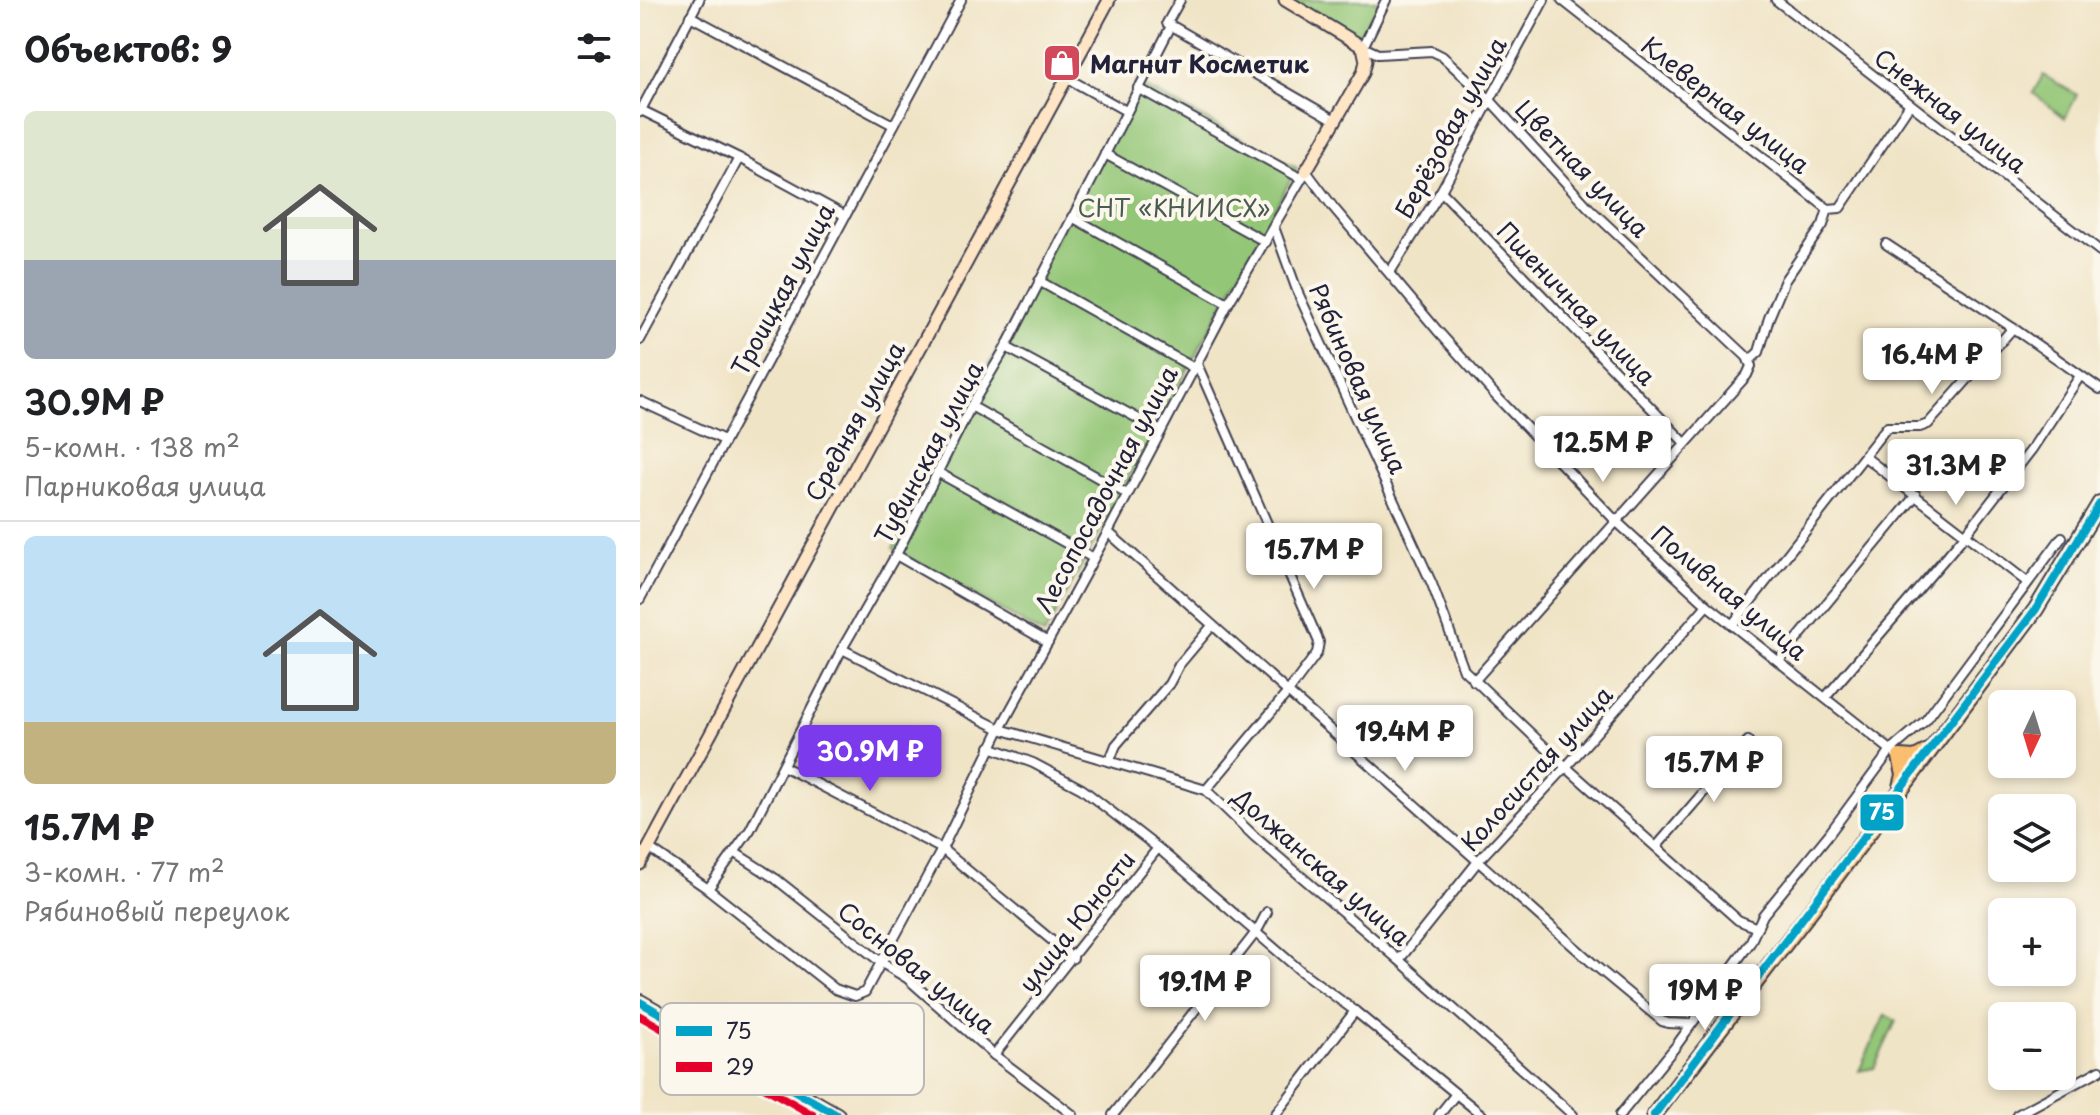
<!DOCTYPE html>
<html lang="ru">
<meta charset="utf-8">
<style>
:root{--surface:#fff;--page:#f2f2f2;--text:#202124;--muted:#757577;--line:#e0e0e0;--accent:#7c3aed}
body{margin:0;font-family:"Playpen Sans",sans-serif;background:var(--page);color:var(--text);height:100vh;display:flex;flex-direction:column;font-size:30px;white-space:nowrap}
*{box-sizing:border-box;margin:0}
p{font-size:26px;color:var(--muted)}
.icon{flex:none;width:44px;height:44px;fill:none;stroke:currentColor;stroke-width:2;stroke-linecap:round;stroke-linejoin:round}
.map{position:relative;flex:1;overflow:hidden}
.panel{display:flex;flex-direction:column;background:var(--surface);width:640px}
.panel>*{flex:none}
.needle{width:52px;rotate:184deg}
.fabs{position:absolute;left:1348px;top:690px;display:grid;gap:16px}
.fabs a{display:grid;place-items:center;width:88px;height:88px;border-radius:12px;background:var(--surface);box-shadow:0 4px 12px #0003;font-size:40px}
.price{position:absolute;translate:-50% -68px;padding:0 18px;border-radius:8px;background:#fff;color:#222;font-size:26px;line-height:52px;filter:drop-shadow(0 2px 4px #0008)}
.price::after{content:'';position:absolute;left:50%;top:48px;width:24px;height:18px;margin-left:-12px;background:inherit;clip-path:polygon(0 0,100% 0,50% 100%)}
.price.active{background:var(--accent);color:#fff}
ul{padding:0;list-style:none}
li{display:grid;align-content:center;gap:16px;height:424px;padding:0 24px}
li+li{border-top:2px solid var(--line)}
li span{display:grid;place-items:center;height:248px;border-radius:12px;color:#555}
li>.icon{margin-inline-start:auto}
span .icon{width:144px;height:144px;fill:#fffc;stroke-width:1}
li b{font-size:34px}
h2{display:flex;justify-content:space-between;align-items:center;height:96px;padding:0 24px;font-size:34px}
main{display:flex;flex:1;min-height:0}
.map>svg:first-child{display:block}
.green{fill:#93c676;stroke:#5a7458;stroke-width:2}
.lines{fill:none;stroke-linecap:round;stroke-linejoin:round}
.street-casing{stroke:#413f50;stroke-width:12}
.secondary-casing{stroke:#413f50;stroke-width:15}
.highway-casing{stroke:#413f50;stroke-width:18}
.street{stroke:#fff;stroke-width:8}
.secondary{stroke:#fde5c5;stroke-width:11}
.highway{stroke:#fbbd6e;stroke-width:14}
.bus-1-casing{stroke:#fbf7ec;stroke-width:14}
.bus-2-casing{stroke:#fbf7ec;stroke-width:14}
.bus-1{stroke:#02a2c7;stroke-width:8}
.bus-2{stroke:#e4002b;stroke-width:8}
.labels{text-anchor:middle;dominant-baseline:central;stroke-width:8;stroke-linejoin:round;paint-order:stroke}
.poi-label{font-size:24px;font-weight:bold;fill:#22223b;stroke:#fbf7ec;text-anchor:start}
.street-label{font-size:24px;fill:#22223b;stroke:#fbf7ec}
.park-label{font-size:24px;fill:#4a5b50;stroke:#fbf7ec}
.key{fill:#fbf7ec;stroke:#bab7b7;stroke-width:2}
.key-label{font-size:22px;fill:#22223b}
.line-badge{stroke:#fbf7ec;stroke-width:3}
.badge-label{font-size:22px;text-anchor:middle;font-weight:bold;fill:#fff}
</style>
<main>
<section class="panel">
<h2>Объектов: 9<svg class="icon" aria-label="filters" viewBox="0 0 24 24"><path d="M4 7h16M4 17h16"/><circle cx="9" cy="7" r="2"/><circle cx="15" cy="17" r="2"/></svg></h2>
<ul>
<li><span style="background:linear-gradient(#dfe7d0 60%,#9aa5b1 0)"><svg class="icon" aria-label="home" viewBox="0 0 24 24"><path d="M3 11l9-7 9 7M6 9v11h12V9"/></svg></span><div><b>30.9M ₽</b><p>5-комн. · 138 m²</p><p>Парниковая улица</p></div></li>
<li><span style="background:linear-gradient(#bfe0f5 75%,#c2b280 0)"><svg class="icon" aria-label="home" viewBox="0 0 24 24"><path d="M3 11l9-7 9 7M6 9v11h12V9"/></svg></span><div><b>15.7M ₽</b><p>3-комн. · 77 m²</p><p>Рябиновый переулок</p></div></li>
</ul>
</section>
<div class="map">
<svg width="1460" height="1115" viewBox="0 0 1460 1115">
<rect width="100%" height="100%" fill="#fbf7ec"/>
<filter id="ink" filterUnits="userSpaceOnUse"><feTurbulence type="fractalNoise" baseFrequency=".0125" numOctaves="2"/><feDisplacementMap in="SourceGraphic" scale="16" xChannelSelector="R" yChannelSelector="G"/><feConvolveMatrix kernelMatrix="1 2 1 2 8 2 1 2 1" color-interpolation-filters="sRGB"/></filter>
<filter id="wash" filterUnits="userSpaceOnUse"><feTurbulence type="fractalNoise" baseFrequency=".006" numOctaves="4" result="noise"/><feDisplacementMap in="SourceGraphic" scale="32" xChannelSelector="R" yChannelSelector="G"/><feGaussianBlur stdDeviation="1.8" result="paint"/><feColorMatrix in="noise" values="0 0 0 0 0 0 0 0 0 0 0 0 0 0 0 0 0 1.4 0 .05"/><feComposite in="paint" operator="in"/></filter>
<g filter="url(#wash)">
<rect width="100%" height="100%" fill="#f0e4c6"/>
<g class="green">
<polygon points="639,0 742,0 718,46"/>
<polygon points="1403,75 1437,95 1425,118 1393,93"/>
<polygon points="497,83 657,168 404,635 253,548"/>
<polygon points="1245,1015 1256,1021 1234,1068 1219,1071"/>
</g>
</g>
<g filter="url(#ink)">
<g class="lines">
<g class="street-casing">
<g id="street">
<polyline points="540,0 527,23 695,120"/>
<polyline points="746,0 723,47 738,54 792,51 802,56 849,99 949,208 1107,357 1111,366 1107,375 834,681"/>
<polyline points="922,0 1188,209"/>
<polyline points="1136,0 1460,251"/>
<polyline points="50,16 253,125"/>
<polyline points="427,78 486,111"/>
<polyline points="498,88 662,179"/>
<polyline points="1,110 99,158 204,215"/>
<polyline points="0,112 59,0"/>
<polyline points="465,154 626,242"/>
<polyline points="801,191 1045,443"/>
<polyline points="1188,209 1200,208 1270,104"/>
<polyline points="432,217 588,304"/>
<polyline points="634,227 658,293 792,584 824,670 926,767 1098,920 1117,928"/>
<polyline points="1246,244 1373,328 1460,389"/>
<polyline points="750,272 801,191 904,0"/>
<polyline points="399,281 554,368"/>
<polyline points="0,340 99,158"/>
<polyline points="366,347 521,431"/>
<polyline points="1109,361 1119,352 1129,318 1145,280 1183,225 1188,209"/>
<polyline points="557,364 679,642 677,653 648,692 566,790"/>
<polyline points="0,401 84,440"/>
<polyline points="331,406 487,494"/>
<polyline points="1225,457 1387,582"/>
<polyline points="297,472 453,558"/>
<polyline points="468,532 958,968 1022,1021 1028,1023 1051,1024"/>
<polyline points="256,555 408,642"/>
<polyline points="0,599 321,0"/>
<polyline points="1092,625 1247,427 1280,427 1288,424 1373,328"/>
<polyline points="202,649 360,729 566,790 615,837 759,960 933,1115"/>
<polyline points="1139,661 1276,495"/>
<polyline points="1185,698 1325,535 1392,449 1440,376"/>
<polyline points="350,747 393,763 442,789 518,848 662,972 715,1011 635,1115"/>
<polyline points="470,760 476,745 529,684 539,665 571,627"/>
<polyline points="143,766 302,849 433,958"/>
<polyline points="1017,846 1108,741"/>
<polyline points="9,848 68,889 195,989 215,996 225,992 302,849 360,729 468,532 588,304 666,171 693,207 797,330 857,397 976,521 1067,605 1262,759"/>
<polyline points="94,852 136,879 242,963 267,978 354,1055 433,1115"/>
<polyline points="68,889 110,830 202,649 256,555 331,406 366,347 531,26"/>
<polyline points="759,960 839,860 926,767 1067,605"/>
<polyline points="715,1011 842,1115"/>
<polyline points="354,1055 518,848"/>
<polyline points="164,1115 172,1101"/>
<polyline points="473,1115 617,931 627,912"/>
<polyline points="799,1115 815,1095"/>
<polyline points="980,1115 1036,1046 1091,969 1110,943 1123,915 1189,834 1251,750 1286,720 1422,537"/>
<polyline points="1377,1115 1460,1070"/>
</g>
</g>
<g class="secondary-casing">
<g id="secondary">
<polyline points="645,0 723,47 726,61 723,73 666,171"/>
<polyline points="0,864 469,0"/>
</g>
</g>
<g class="highway-casing">
<g id="highway">
<polyline points="1261,787 1264,775 1260,757 1275,758 1290,750"/>
<polyline points="0,1002 197,1115"/>
<polyline points="1014,1115 1172,909 1396,609 1460,503"/>
</g>
</g>
<use href="#street" class="street"/>
<use href="#secondary" class="secondary"/>
<use href="#highway" class="highway"/>
<g class="bus-1-casing">
<g id="bus-1">
<polyline points="0,1002 197,1115"/>
<polyline points="1014,1115 1396,609 1460,503"/>
</g>
</g>
<g class="bus-2-casing">
<polyline id="bus-2" points="0,1016 173,1115"/>
</g>
<use href="#bus-1" class="bus-1"/>
<use href="#bus-2" class="bus-2"/>
</g>
</g>
<defs>
<g id="shop-square" transform="scale(2)"><rect x="-9" y="-9" width="18" height="18" rx="4" fill="#d1495b" stroke="#fbf7ec"/><path d="M-5-2.5h2.3a2.7 3.5 0 0 1 5.4 0H5L5.5 6h-11ZM-1.5-2.5h3a1.5 2.3 0 0 0-3 0Z" fill="#fff"/></g>
</defs>
<g fill-rule="evenodd">
<use href="#shop-square" x="422" y="63"/>
</g>
<g class="labels">
<g class="poi-label">
<text x="450" y="63">Магнит Косметик</text>
</g>
<g class="street-label">
<text transform="translate(1086 104) rotate(38)">Клеверная улица</text>
<text transform="translate(1311 110) rotate(38)">Снежная улица</text>
<text transform="translate(810 127) rotate(-61)">Берёзовая улица</text>
<text transform="translate(943 168) rotate(46)">Цветная улица</text>
<text transform="translate(142 289) rotate(-62)">Троицкая улица</text>
<text transform="translate(937 303) rotate(46)">Пшеничная улица</text>
<text transform="translate(719 378) rotate(66)">Рябиновая улица</text>
<text transform="translate(214 421) rotate(-61)">Средняя улица</text>
<text transform="translate(288 452) rotate(-62)">Тувинская улица</text>
<text transform="translate(465 489) rotate(-62)">Лесопосадочная улица</text>
<text transform="translate(1090 592) rotate(40)">Поливная улица</text>
<text transform="translate(896 768) rotate(-48)">Колосистая улица</text>
<text transform="translate(682 866) rotate(41)">Должанская улица</text>
<text transform="translate(436 921) rotate(-52)">улица Юности</text>
<text transform="translate(277 967) rotate(39)">Сосновая улица</text>
</g>
<g class="park-label">
<text x="534" y="207">СНТ «КНИИСХ»</text>
</g>
</g>
<rect x="20" y="1003" width="264" height="92" rx="12" class="key"/>
<rect x="36" y="1026" width="36" height="10" fill="#02a2c7"/>
<rect x="36" y="1062" width="36" height="10" fill="#e4002b"/>
<g class="key-label">
<text x="86" y="1039">75</text>
<text x="86" y="1075">29</text>
</g>
<rect class="line-badge" x="1219" y="793" width="46" height="39" rx="8" fill="#02a2c7"/>
<g class="badge-label">
<text x="1242" y="820">75</text>
</g>
</svg>
<div class="fabs">
<a><svg class="needle" viewBox="-14 -14 28 28"><path d="M0-13l5 13h-10z" fill="#e53935"/><path d="M0 13l5-13h-10z" fill="#757577"/></svg></a>
<a><svg class="icon" aria-label="layers" viewBox="0 0 24 24"><path d="M12 4l9 5-9 5-9-5zM3 14l9 5 9-5"/></svg></a>
<a>+</a>
<a>−</a>
</div>
<b class="price" style="left:1292px;top:396px">16.4M ₽</b>
<b class="price" style="left:963px;top:484px">12.5M ₽</b>
<b class="price" style="left:1316px;top:507px">31.3M ₽</b>
<b class="price" style="left:674px;top:591px">15.7M ₽</b>
<b class="price" style="left:765px;top:773px">19.4M ₽</b>
<b class="price active" style="left:230px;top:793px">30.9M ₽</b>
<b class="price" style="left:1074px;top:804px">15.7M ₽</b>
<b class="price" style="left:565px;top:1023px">19.1M ₽</b>
<b class="price" style="left:1065px;top:1032px">19M ₽</b>
</div>
</main>
